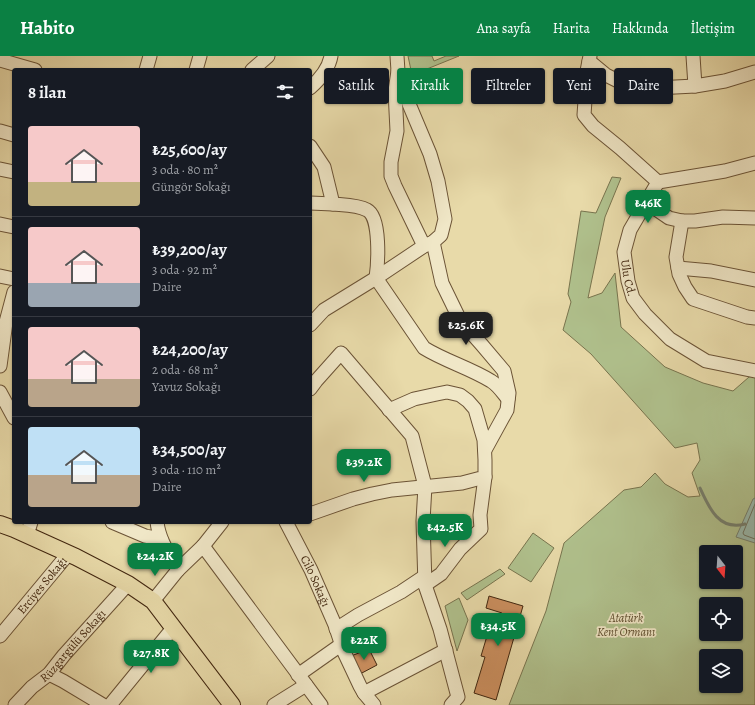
<!DOCTYPE html>
<html lang="tr">
<meta charset="utf-8">
<style>
:root{--surface:#171b24;--page:#20242c;--text:#f1f3f6;--muted:#9ea1a6;--line:#363941;--accent:#0b8043}
body{margin:0;font-family:Alegreya,serif;background:var(--page);color:var(--text);height:100vh;display:flex;flex-direction:column;font-size:15px;white-space:nowrap}
*{box-sizing:border-box;margin:0}
p{font-size:13px;color:var(--muted)}
.icon{flex:none;width:22px;height:22px;fill:none;stroke:currentColor;stroke-width:2;stroke-linecap:round;stroke-linejoin:round}
.map{position:relative;flex:1;overflow:hidden}
.side{position:absolute;left:12px;top:12px;width:300px;height:456px;display:flex;flex-direction:column;background:var(--surface);border-radius:4px;box-shadow:0 1px 3px #0004}
.side>*{flex:none}
.top-card{position:absolute;left:324px;top:12px;width:371px;height:36px;display:flex;gap:8px}
.needle{width:26px;rotate:163deg}
.buttons{position:absolute;left:699px;top:489px;display:grid;gap:8px}
.buttons a{display:grid;place-items:center;width:44px;height:44px;border-radius:4px;background:var(--surface);box-shadow:0 1px 3px #0004;font-size:20px}
.price{position:absolute;translate:-50% -34px;padding:0 9px;border-radius:8px;background:var(--accent);color:#fff;font-size:13px;line-height:26px;filter:drop-shadow(0 1px 2px #0008)}
.price::after{content:'';position:absolute;left:50%;top:24px;width:12px;height:9px;margin-left:-6px;background:inherit;clip-path:polygon(0 0,100% 0,50% 100%)}
.price.on{background:#222;color:#fff}
ul{padding:0;list-style:none}
li{display:flex;align-items:center;gap:12px;height:100px;padding:0 16px}
li+li{border-top:1px solid var(--line)}
li span{display:grid;place-items:center;flex:none;width:112px;height:80px;border-radius:4px;color:#555}
li>.icon{margin-inline-start:auto}
span .icon{width:48px;height:48px;fill:#fffc;stroke-width:1}
li b{font-size:17px}
h2{display:flex;justify-content:space-between;align-items:center;height:48px;padding:0 16px;font-size:17px}
.tag{padding:0 14px;border-radius:4px;background:var(--surface);box-shadow:0 1px 3px #0004;font-size:14px;line-height:36px}
.tag.on{background:var(--accent);color:#fff}
header{display:flex;align-items:center;gap:24px;box-sizing:border-box;height:56px;padding:0 20px;background:var(--accent);color:#fff}
header strong{font-size:19px}
nav{display:flex;gap:22px;margin-inline-start:auto;font-size:14px}
.map>svg:first-child{display:block}
.green{fill:#b0c18d;stroke:#78744e;fill-rule:evenodd}
.water{fill:#98baae;stroke:#757f6e}
.lines{fill:none;stroke-linecap:round;stroke-linejoin:round}
.shore{stroke:#6c705e;stroke-width:1}
.stream{stroke:#757f6e;stroke-width:3}
.building{fill:#ca8e5e;stroke:#41260f}
.minor-casing{stroke:#6b5336;stroke-width:15}
.major-casing{stroke:#41260f;stroke-width:18}
.minor{stroke:#f0e7c7;stroke-width:13}
.major{stroke:#e8daa9;stroke-width:16}
.labels{text-anchor:middle;dominant-baseline:central;stroke-width:3.5;stroke-linejoin:round;paint-order:stroke}
.street-label{font-size:12px;fill:#41260f;stroke:#f0e7c7}
.park-label{font-size:12px;font-style:italic;fill:#5d4d2e;stroke:#f0e7c7}
</style>
<header>
<strong>Habito</strong>
<nav><a>Ana sayfa</a><a>Harita</a><a>Hakkında</a><a>İletişim</a></nav>
</header>
<div class="map">
<svg width="755" height="649" viewBox="0 0 755 649">
<rect width="100%" height="100%" fill="#e8daa9"/>
<filter id="stains"><feTurbulence type="fractalNoise" baseFrequency=".005" numOctaves="4"/><feColorMatrix values="0 0 0 0 .2 0 0 0 0 .09 0 0 0 0 .02 0 0 0 .5 -.17"/></filter>
<radialGradient id="worn" r=".72"><stop offset=".6" stop-color="#630" stop-opacity="0"/><stop offset="1" stop-color="#630" stop-opacity=".3"/></radialGradient>
<g class="green">
<polygon points="408,0 432,0 434,5 446,0 459,0 412,19"/>
<path d="M612,121L621,122L605,161L588,242L602,237L615,217L621,271L665,311L703,327L733,335L749,321L755,317V649H509L546,555L564,487L624,434L641,431L655,417L665,428L688,441L700,440L692,417L700,404L697,387L675,392L591,298L563,274L571,246L568,238L581,155L596,157ZM706,496H736V526H706ZM706,548H736V578H706ZM706,600H736V630H706Z"/>
<polygon points="533,477 554,492 531,526 508,512"/>
<polygon points="500,513 505,518 467,544 461,537"/>
<polygon points="459,542 468,564 457,595 445,550"/>
</g>
<polygon class="water" points="755,442 755,487 736,481 753,443"/>
<g class="lines">
<polyline class="shore" points="755,448 743,477 744,479 755,483"/>
<path class="stream" d="M700,432C709,452 719,475 745,468"/>
</g>
<g class="building">
<polygon points="489,540 523,550 496,644 474,637 485,601 481,600 490,570 498,572 502,557 486,552"/>
<polygon points="369,593 377,609 360,618 351,600"/>
</g>
<g class="lines">
<g class="minor-casing">
<g id="minor">
<polyline points="397,0 398,15 395,35 397,75 391,106 391,120 395,130 424,190"/>
<path id="s1" d="M590,0L587,15L584,59L593,70L620,92L658,126L630,174L624,196L628,225L633,242L645,258L670,283L706,305L755,315"/>
<polyline points="693,0 695,30"/>
<polyline points="0,4 35,14"/>
<polyline points="589,5 606,19 620,26 656,32 695,30 725,25 755,16"/>
<polyline points="146,14 150,0"/>
<polyline points="196,14 200,0"/>
<polyline points="252,14 268,0"/>
<path d="M310,32C319,24 329,12 331,0"/>
<polyline points="0,75 14,79"/>
<path d="M310,90L324,111L333,148C343,149 358,149 367,154C381,161 378,208 376,222L424,292C445,305 470,312 491,325C498,329 503,337 508,343"/>
<polyline points="0,113 14,116"/>
<polyline points="658,126 725,115 755,107"/>
<polyline points="310,147 333,148"/>
<polyline points="646,148 650,149 669,162 682,165 695,165 723,161 755,162"/>
<polyline points="682,165 676,201 679,218 685,231 693,243 747,261 755,262"/>
<polyline points="0,168 14,171"/>
<polyline points="433,186 442,227 460,264 482,289 504,315 509,337 507,354 485,394"/>
<polyline points="678,212 711,215 755,224"/>
<polyline points="0,220 14,223"/>
<polyline points="310,269 324,254 376,222 424,190 433,186 441,179 445,163 438,125 430,98 409,48 398,15"/>
<polyline points="0,310 6,266 14,236"/>
<polyline points="310,333 316,325 341,297 412,380 425,430 423,465 425,529 440,573 458,641 451,649"/>
<polyline points="0,336 14,362"/>
<polyline points="310,458 353,443 372,438 392,434 462,427 485,421 485,404 484,384 475,353 468,345 460,339 447,336 437,338 414,343 389,354"/>
<polyline points="112,466 145,480 161,483"/>
<path d="M157,466C159,484 169,498 178,514L203,490L321,649"/>
<path id="s2" d="M286,466L311,514L335,569L344,596L360,630L364,637L374,649"/>
<polyline points="27,479 31,466"/>
<polyline points="203,490 222,466"/>
<polyline points="425,529 441,518 460,493 481,473 480,459 485,421"/>
<polyline points="153,545 178,514"/>
<polyline points="336,573 358,559 401,536 425,520"/>
<path id="s3" d="M0,580L69,497"/>
<polyline points="49,618 63,625 103,649"/>
<polyline points="298,619 342,588"/>
<polyline points="364,637 446,594"/>
<path id="s4" d="M15,649L32,631L49,618L64,599L128,528"/>
<polyline points="110,649 173,572"/>
<polyline points="274,649 306,629"/>
</g>
</g>
<g class="major-casing">
<polyline id="major" points="0,468 14,473 76,501 128,528 153,545 232,649"/>
</g>
<use href="#minor" class="minor"/>
<use href="#major" class="major"/>
</g>
<g class="labels">
<g class="street-label">
<text stroke="none"><textPath href="#s1" startOffset="264">Ulu Cd.</textPath></text>
<text stroke="none"><textPath href="#s2" startOffset="66">Cilo Sokağı</textPath></text>
<text stroke="none"><textPath href="#s3" startOffset="66">Erciyes Sokağı</textPath></text>
<text stroke="none"><textPath href="#s4" startOffset="83">Rüzgargülü Sokağı</textPath></text>
</g>
<g class="park-label">
<text x="626" y="562">Atatürk<tspan x="626" dy="14">Kent Ormanı</tspan></text>
</g>
</g>
<rect width="100%" height="100%" filter="url(#stains)"/>
<rect width="100%" height="100%" fill="url(#worn)"/>
</svg>
<div class="buttons">
<a><svg class="needle" viewBox="-14 -14 28 28"><path d="M0-13l5 13h-10z" fill="#e53935"/><path d="M0 13l5-13h-10z" fill="#9ea1a6"/></svg></a>
<a><svg class="icon" aria-label="locate" viewBox="0 0 24 24"><circle cx="12" cy="12" r="6"/><path d="M12 2v4M12 18v4M2 12h4M18 12h4"/></svg></a>
<a><svg class="icon" aria-label="layers" viewBox="0 0 24 24"><path d="M12 4l9 5-9 5-9-5zM3 14l9 5 9-5"/></svg></a>
</div>
<b class="price" style="left:648px;top:168px">₺46K</b>
<b class="price on" style="left:466px;top:290px">₺25.6K</b>
<b class="price" style="left:364px;top:427px">₺39.2K</b>
<b class="price" style="left:445px;top:492px">₺42.5K</b>
<b class="price" style="left:155px;top:521px">₺24.2K</b>
<b class="price" style="left:498px;top:591px">₺34.5K</b>
<b class="price" style="left:364px;top:605px">₺22K</b>
<b class="price" style="left:151px;top:618px">₺27.8K</b>
<div class="top-card">
<a class="tag">Satılık</a>
<a class="tag on">Kiralık</a>
<a class="tag">Filtreler</a>
<a class="tag">Yeni</a>
<a class="tag">Daire</a>
</div>
<section class="side">
<h2>8 ilan<svg class="icon" aria-label="filters" viewBox="0 0 24 24"><path d="M4 7h16M4 17h16"/><circle cx="9" cy="7" r="2"/><circle cx="15" cy="17" r="2"/></svg></h2>
<ul>
<li><span style="background:linear-gradient(#f6c9c9 70%,#c2b280 0)"><svg class="icon" aria-label="home" viewBox="0 0 24 24"><path d="M3 11l9-7 9 7M6 9v11h12V9"/></svg></span><div><b>₺25,600/ay</b><p>3 oda · 80 m²</p><p>Güngör Sokağı</p></div></li>
<li><span style="background:linear-gradient(#f6c9c9 70%,#9aa5b1 0)"><svg class="icon" aria-label="home" viewBox="0 0 24 24"><path d="M3 11l9-7 9 7M6 9v11h12V9"/></svg></span><div><b>₺39,200/ay</b><p>3 oda · 92 m²</p><p>Daire</p></div></li>
<li><span style="background:linear-gradient(#f6c9c9 65%,#b9a48a 0)"><svg class="icon" aria-label="home" viewBox="0 0 24 24"><path d="M3 11l9-7 9 7M6 9v11h12V9"/></svg></span><div><b>₺24,200/ay</b><p>2 oda · 68 m²</p><p>Yavuz Sokağı</p></div></li>
<li><span style="background:linear-gradient(#bfe0f5 60%,#b9a48a 0)"><svg class="icon" aria-label="home" viewBox="0 0 24 24"><path d="M3 11l9-7 9 7M6 9v11h12V9"/></svg></span><div><b>₺34,500/ay</b><p>3 oda · 110 m²</p><p>Daire</p></div></li>
</ul>
</section>
</div>
